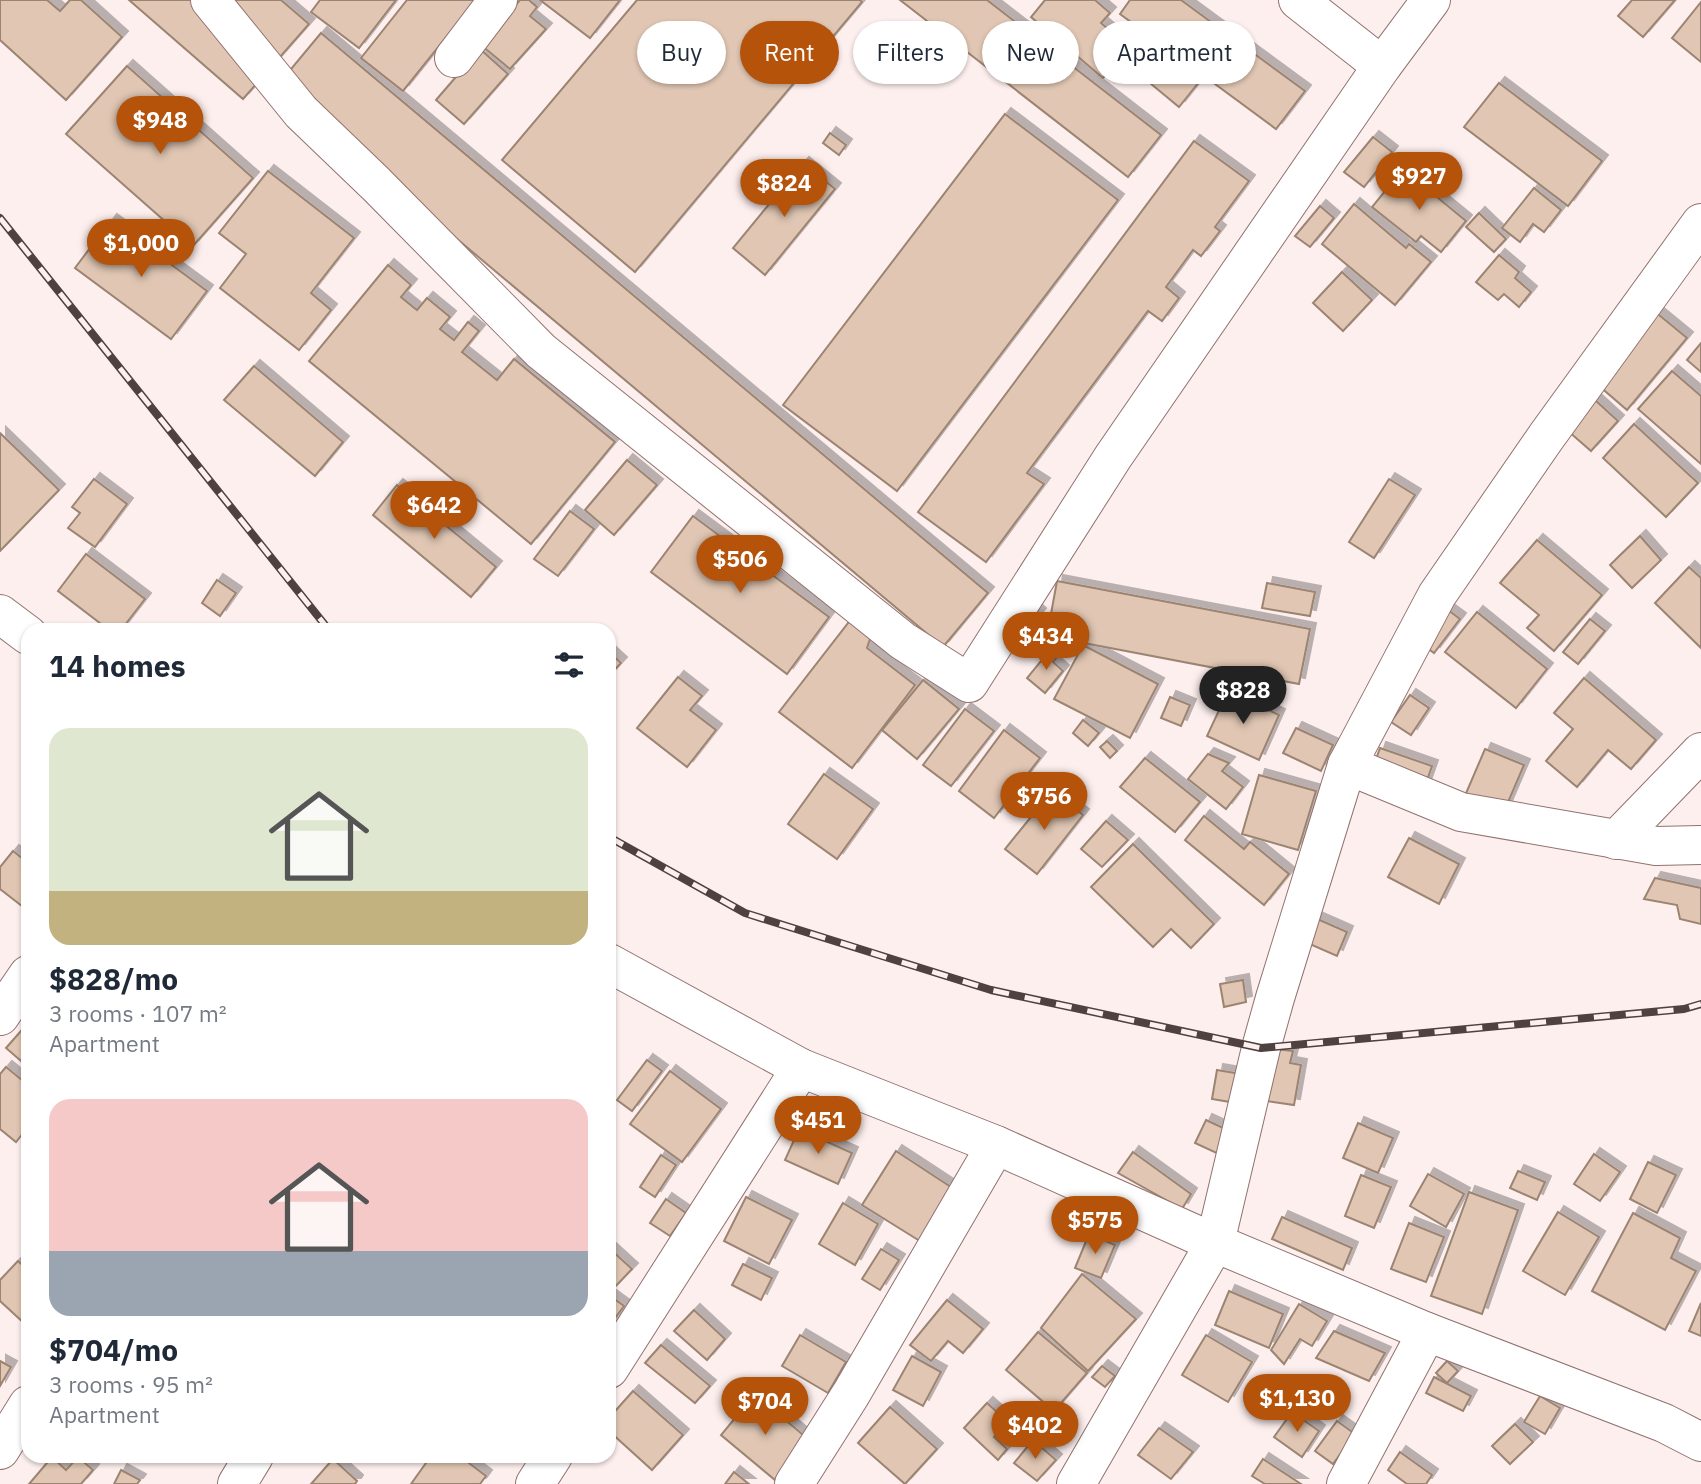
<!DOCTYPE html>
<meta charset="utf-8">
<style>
:root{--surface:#fff;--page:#f2f2f3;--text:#1f2937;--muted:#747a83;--accent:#b45309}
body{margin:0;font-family:"IBM Plex Sans",sans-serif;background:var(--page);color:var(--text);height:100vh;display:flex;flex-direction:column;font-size:26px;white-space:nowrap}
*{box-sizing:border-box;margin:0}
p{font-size:23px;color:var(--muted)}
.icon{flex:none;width:38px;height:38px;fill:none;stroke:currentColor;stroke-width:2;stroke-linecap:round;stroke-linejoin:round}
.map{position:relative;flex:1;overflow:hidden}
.drawer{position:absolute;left:21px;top:623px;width:595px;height:840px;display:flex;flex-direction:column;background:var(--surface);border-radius:21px;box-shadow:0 2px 5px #0004}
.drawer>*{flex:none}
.hud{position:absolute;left:637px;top:21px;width:665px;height:63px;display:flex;gap:14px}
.price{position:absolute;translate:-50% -60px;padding:0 16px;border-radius:24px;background:var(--accent);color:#fff;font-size:23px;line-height:46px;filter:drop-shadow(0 2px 4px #0008)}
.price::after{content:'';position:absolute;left:50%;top:42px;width:21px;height:16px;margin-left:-10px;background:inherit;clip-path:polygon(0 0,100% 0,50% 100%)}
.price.selected{background:#222;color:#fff}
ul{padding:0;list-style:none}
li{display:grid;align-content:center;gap:14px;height:371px;padding:0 28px}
li span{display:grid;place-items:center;height:217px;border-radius:21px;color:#555}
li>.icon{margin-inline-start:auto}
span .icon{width:126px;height:126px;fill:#fffc;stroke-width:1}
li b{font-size:30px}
h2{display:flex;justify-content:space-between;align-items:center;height:84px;padding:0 28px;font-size:30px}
.chip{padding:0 24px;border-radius:32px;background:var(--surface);box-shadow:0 2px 5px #0004;font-size:24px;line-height:63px}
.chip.selected{background:var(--accent);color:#fff}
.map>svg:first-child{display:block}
.building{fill:#e0c6b3;stroke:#9c8472;stroke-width:2;filter:url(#shadow)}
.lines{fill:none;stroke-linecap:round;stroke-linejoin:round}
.minor-casing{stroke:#91726f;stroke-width:40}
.minor{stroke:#fff;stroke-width:38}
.rail-casing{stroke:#4e4140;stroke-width:8}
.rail{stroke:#fdefee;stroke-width:5;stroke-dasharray:16;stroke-linecap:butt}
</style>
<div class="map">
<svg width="1701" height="1484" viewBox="0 0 1701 1484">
<defs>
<filter id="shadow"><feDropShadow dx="6" dy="-6" stdDeviation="0" flood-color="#0004"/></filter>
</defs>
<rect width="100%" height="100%" fill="#fdefee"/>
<g class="building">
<polygon points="0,0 47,0 60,11 70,0 81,0 122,37 66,100 0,40"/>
<polygon points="129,0 281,0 309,24 243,99"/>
<polygon points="320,0 396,0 359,48 311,12"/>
<polygon points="407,0 476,0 403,91 361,58"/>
<polygon points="520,0 529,0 537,7 530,16 546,29 510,69 481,45"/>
<polygon points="540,0 620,0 590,38"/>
<polygon points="637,0 860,0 862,2 635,272 502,160"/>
<polygon points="900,0 987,0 1161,135 1128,177"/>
<polygon points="1045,0 1095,0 1110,13 1101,23 1129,47 1103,78 1031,17"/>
<polygon points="1130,0 1181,0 1305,91 1276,129 1120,14"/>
<polygon points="1632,0 1675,0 1643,37 1618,16"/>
<polygon points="1701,2 1701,62 1672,38"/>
<polygon points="321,33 988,593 943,647 276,87"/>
<polygon points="480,49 508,74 464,124 436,100"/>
<polygon points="1166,55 1199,82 1179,107 1145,79"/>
<polygon points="127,66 253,178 193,246 66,134"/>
<polygon points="1499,83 1602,161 1568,206 1464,127"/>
<polygon points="1005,114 1118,200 897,491 783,405"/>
<polygon points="830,133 846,145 839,155 823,143"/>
<polygon points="1373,137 1392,152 1364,187 1344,172"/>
<polygon points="1194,141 1249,181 1215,227 1220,231 1201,256 1193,250 1166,287 1179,298 1162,321 1148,311 1027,473 1044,484 986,562 918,512"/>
<polygon points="803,163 835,189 765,275 733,248"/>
<polygon points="1403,169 1466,221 1441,252 1421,236 1416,242 1372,207"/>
<polygon points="268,171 354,238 311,293 331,310 299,350 220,288 246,254 219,233"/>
<polygon points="1534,188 1561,210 1544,232 1533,224 1520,242 1502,228"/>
<polygon points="1354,204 1406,248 1409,244 1431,262 1395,305 1322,244"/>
<polygon points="1320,206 1334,218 1310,247 1295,236"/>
<polygon points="1479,213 1506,239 1494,252 1466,227"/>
<polygon points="111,220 207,291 171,339 75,268"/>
<polygon points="1499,255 1519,272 1515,278 1531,292 1519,307 1504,294 1498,300 1476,282"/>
<polygon points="388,265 411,285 401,297 417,310 427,298 450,317 440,329 454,340 468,322 479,331 462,352 497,380 514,359 615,442 531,544 309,361"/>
<polygon points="1342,272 1372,300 1343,331 1313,303"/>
<polygon points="1647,305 1687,338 1627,410 1598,385"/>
<polygon points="1701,343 1701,372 1687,360"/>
<polygon points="254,366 343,442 315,476 224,400"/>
<polygon points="1672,371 1701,396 1701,464 1638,409"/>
<polygon points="1595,400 1618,421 1591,451 1568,431"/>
<polygon points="1634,424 1698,483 1666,517 1603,458"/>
<polygon points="0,433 59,490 0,551"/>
<polygon points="627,460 657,485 614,535 585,510"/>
<polygon points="94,479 127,504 95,547 68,528 80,513 72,507"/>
<polygon points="1389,479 1415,495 1374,558 1349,542"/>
<polygon points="397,485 496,567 471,597 373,515"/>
<polygon points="570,511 594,529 558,576 534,559"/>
<polygon points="693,516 829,617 787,674 651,572"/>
<polygon points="1640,536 1661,560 1632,588 1610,565"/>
<polygon points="1537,540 1602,595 1554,651 1527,628 1539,615 1500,583"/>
<polygon points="86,554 145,599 121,630 109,630 58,591"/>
<polygon points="1689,567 1701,578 1701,648 1655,603"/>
<polygon points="217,580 236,593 220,616 202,603"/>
<polygon points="1057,581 1310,629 1299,684 1047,636"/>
<polygon points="1267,583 1315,592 1310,616 1262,608"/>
<polygon points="1031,606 1040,614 1033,622 1042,628 1020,653 1003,638"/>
<polygon points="1448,610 1460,619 1434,653 1421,643"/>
<polygon points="1477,612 1547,669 1516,708 1445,652"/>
<polygon points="852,618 872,633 867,648 915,685 852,768 779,712"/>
<polygon points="1590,619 1605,631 1578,664 1563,652"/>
<polygon points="1083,645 1158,684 1130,738 1054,699"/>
<polygon points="1050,650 1058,656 1053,662 1063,671 1045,693 1027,678"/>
<polygon points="609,652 621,663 609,676"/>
<polygon points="678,677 702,696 690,710 716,730 687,767 637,728"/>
<polygon points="1584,678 1656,740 1631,769 1608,750 1577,787 1546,761 1573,729 1554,713"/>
<polygon points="923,680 959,709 917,759 882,730"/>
<polygon points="1228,691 1279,715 1259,760 1207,736"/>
<polygon points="1410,695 1429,708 1411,735 1391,722"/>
<polygon points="1170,697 1190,705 1181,726 1161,718"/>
<polygon points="965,709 994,731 951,786 923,765"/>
<polygon points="1083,720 1099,733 1088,746 1073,733"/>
<polygon points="1296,728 1333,745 1321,771 1283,753"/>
<polygon points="1004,730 1040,758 994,818 959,791"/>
<polygon points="1107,741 1117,751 1110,758 1100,747"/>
<polygon points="1380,748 1432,766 1425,786 1373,768"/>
<polygon points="1485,749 1524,765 1503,814 1464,798"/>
<polygon points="1208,754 1229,763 1222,771 1243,787 1226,809 1188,779"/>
<polygon points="1145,758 1200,802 1175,832 1120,787"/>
<polygon points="824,774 873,809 837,859 788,824"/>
<polygon points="1259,775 1316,791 1298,850 1242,834"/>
<polygon points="1052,791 1083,815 1037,874 1005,849"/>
<polygon points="1204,816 1244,849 1250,842 1289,874 1264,905 1185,840"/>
<polygon points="1106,821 1128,840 1102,867 1081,849"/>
<polygon points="1409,838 1459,864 1439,904 1388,877"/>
<polygon points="1133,844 1214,924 1191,948 1171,929 1153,947 1091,887"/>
<polygon points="13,851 27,862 22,869 28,874 28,908 27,910 0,889 0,867"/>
<polygon points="1655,878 1701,888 1701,924 1680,919 1677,905 1644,899"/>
<polygon points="1306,914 1347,932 1337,956 1296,938"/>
<polygon points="1243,980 1246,1002 1224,1007 1220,984"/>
<polygon points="28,1023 28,1067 6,1048"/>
<polygon points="1274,1049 1293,1051 1290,1063 1301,1065 1294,1105 1266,1101"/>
<polygon points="647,1060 662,1071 632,1111 617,1100"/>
<polygon points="6,1067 28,1085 28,1127 16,1142 0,1129 0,1074"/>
<polygon points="1217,1070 1241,1074 1236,1103 1212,1099"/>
<polygon points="670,1071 721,1109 682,1162 630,1124"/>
<polygon points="1206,1120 1234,1133 1223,1156 1195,1143"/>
<polygon points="1358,1123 1393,1138 1378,1173 1343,1158"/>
<polygon points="799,1129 852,1153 838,1184 785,1160"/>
<polygon points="896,1151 957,1191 923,1243 862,1205"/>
<polygon points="1133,1152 1191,1194 1182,1209 1118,1173"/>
<polygon points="1594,1154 1620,1172 1600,1201 1574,1184"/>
<polygon points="661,1155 676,1165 655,1197 640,1187"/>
<polygon points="1648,1162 1676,1175 1657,1213 1630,1199"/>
<polygon points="1518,1171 1545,1182 1537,1200 1510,1188"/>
<polygon points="1428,1174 1464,1194 1446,1227 1410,1206"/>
<polygon points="1361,1175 1391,1187 1374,1228 1345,1216"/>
<polygon points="1469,1192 1518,1210 1482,1314 1431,1296"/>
<polygon points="746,1197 792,1220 769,1264 724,1241"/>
<polygon points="666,1199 686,1213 670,1236 650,1223"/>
<polygon points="843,1203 878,1224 855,1265 819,1244"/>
<polygon points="1558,1212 1599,1237 1565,1295 1523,1271"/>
<polygon points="1633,1213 1680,1238 1671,1258 1696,1271 1665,1330 1592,1291"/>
<polygon points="1282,1217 1352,1248 1343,1270 1272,1239"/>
<polygon points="1409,1223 1444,1237 1426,1282 1391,1269"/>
<polygon points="1089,1234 1115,1245 1101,1278 1075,1268"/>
<polygon points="609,1248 632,1269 613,1289 609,1286"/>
<polygon points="881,1249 899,1260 880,1290 862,1279"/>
<polygon points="18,1261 28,1270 28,1320 25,1324 0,1301 0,1280"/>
<polygon points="743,1264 772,1278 761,1300 732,1285"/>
<polygon points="1082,1274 1136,1319 1088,1371 1041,1328"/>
<polygon points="1229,1291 1283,1314 1269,1348 1215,1325"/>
<polygon points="609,1295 624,1306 609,1326"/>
<polygon points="947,1300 983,1329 963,1353 948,1341 931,1361 910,1345"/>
<polygon points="1701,1303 1701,1336 1689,1331"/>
<polygon points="1299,1304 1327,1321 1312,1346 1300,1339 1284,1364 1271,1350"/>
<polygon points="694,1310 725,1339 707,1360 674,1331"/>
<polygon points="1334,1331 1385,1353 1369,1381 1316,1358"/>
<polygon points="1038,1332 1087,1373 1054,1411 1006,1370"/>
<polygon points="800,1335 846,1362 828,1393 782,1366"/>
<polygon points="1206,1335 1252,1362 1228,1402 1182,1375"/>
<polygon points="661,1345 710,1386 695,1403 645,1363"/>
<polygon points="912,1356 941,1372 923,1406 893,1390"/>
<polygon points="0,1361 11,1367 0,1386"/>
<polygon points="1447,1361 1458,1371 1447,1383 1436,1373"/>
<polygon points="1102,1366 1115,1376 1105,1387 1092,1377"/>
<polygon points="1434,1377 1471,1396 1463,1411 1426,1393"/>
<polygon points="633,1391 683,1435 652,1470 609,1431 609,1418"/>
<polygon points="755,1394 809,1440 775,1480 721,1435"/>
<polygon points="1540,1396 1560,1408 1545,1434 1524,1422"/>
<polygon points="987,1403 1008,1422 994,1437 1007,1449 998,1460 964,1428"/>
<polygon points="890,1407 937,1449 905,1484 858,1443"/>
<polygon points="1292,1412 1319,1431 1302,1457 1274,1437"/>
<polygon points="1337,1421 1355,1434 1333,1464 1315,1451"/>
<polygon points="1515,1424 1533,1442 1510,1464 1492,1446"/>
<polygon points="1159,1428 1193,1452 1171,1479 1138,1455"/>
<polygon points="1033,1440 1056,1460 1037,1481 1014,1463"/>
<polygon points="1400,1452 1432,1475 1426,1484 1407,1484 1388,1470"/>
<polygon points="431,1456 449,1456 452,1458 454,1456 470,1456 473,1458 469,1463 486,1476 480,1484 411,1484"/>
<polygon points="52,1457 66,1470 78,1457 93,1470 81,1484 29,1484"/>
<polygon points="333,1459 357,1481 355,1484 311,1484"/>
<polygon points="1263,1459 1301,1484 1265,1484 1252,1476"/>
<polygon points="121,1470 140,1480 137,1484 114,1484"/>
<polygon points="734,1472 749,1484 725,1484"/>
</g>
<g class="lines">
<g class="minor-casing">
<g id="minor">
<polyline points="210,0 301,112 376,184 541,351 903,641 969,683 1113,457 1382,66 1431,0"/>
<polyline points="1298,0 1382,66"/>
<polyline points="454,58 498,0"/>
<polyline points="0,614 28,635"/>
<polyline points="1347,765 1461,812 1656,846 1701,845"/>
<polyline points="1616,840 1701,752"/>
<polyline points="609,963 801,1068 996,1145 1215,1243 1427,1332 1664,1423 1701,1442"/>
<polyline points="0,1016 28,975"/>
<polyline points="609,1369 801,1068"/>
<polyline points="0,1450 28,1405"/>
<polyline points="237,1484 254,1456"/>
<polyline points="535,1484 553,1456"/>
<polyline points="794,1484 851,1394 996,1145"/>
<polyline points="1076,1484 1215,1243 1261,1048 1275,998 1347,765 1437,595 1546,437 1701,223"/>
<polyline points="1346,1484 1427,1332"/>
</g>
</g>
<use href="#minor" class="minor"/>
<g class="rail-casing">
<g id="rail">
<polyline points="0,218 329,630"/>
<polyline points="609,837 745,913 991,990 1261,1048 1684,1009 1701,1004"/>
</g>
</g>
<use href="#rail" class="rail"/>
</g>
</svg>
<b class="price" style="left:160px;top:156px">$948</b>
<b class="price" style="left:1419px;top:212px">$927</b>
<b class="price" style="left:784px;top:219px">$824</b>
<b class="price" style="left:141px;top:279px">$1,000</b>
<b class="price" style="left:434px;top:541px">$642</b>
<b class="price" style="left:740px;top:595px">$506</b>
<b class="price" style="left:1046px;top:672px">$434</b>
<b class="price selected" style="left:1243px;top:726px">$828</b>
<b class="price" style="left:1044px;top:832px">$756</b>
<b class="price" style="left:818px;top:1156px">$451</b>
<b class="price" style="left:1095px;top:1256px">$575</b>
<b class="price" style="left:1297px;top:1434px">$1,130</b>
<b class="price" style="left:765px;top:1437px">$704</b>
<b class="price" style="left:1035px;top:1461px">$402</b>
<div class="hud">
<a class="chip">Buy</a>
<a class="chip selected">Rent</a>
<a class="chip">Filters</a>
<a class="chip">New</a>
<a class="chip">Apartment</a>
</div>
<section class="drawer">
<h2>14 homes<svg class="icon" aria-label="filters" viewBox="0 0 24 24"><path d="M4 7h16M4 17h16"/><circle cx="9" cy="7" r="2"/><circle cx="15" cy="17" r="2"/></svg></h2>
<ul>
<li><span style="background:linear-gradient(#dfe7d0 75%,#c2b280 0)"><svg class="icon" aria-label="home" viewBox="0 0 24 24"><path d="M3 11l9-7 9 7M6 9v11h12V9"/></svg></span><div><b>$828/mo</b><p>3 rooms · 107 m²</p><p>Apartment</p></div></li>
<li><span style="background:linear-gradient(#f6c9c9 70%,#9aa5b1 0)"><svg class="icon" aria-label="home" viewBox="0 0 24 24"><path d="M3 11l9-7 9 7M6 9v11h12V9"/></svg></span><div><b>$704/mo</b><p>3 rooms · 95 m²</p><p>Apartment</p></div></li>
</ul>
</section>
</div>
